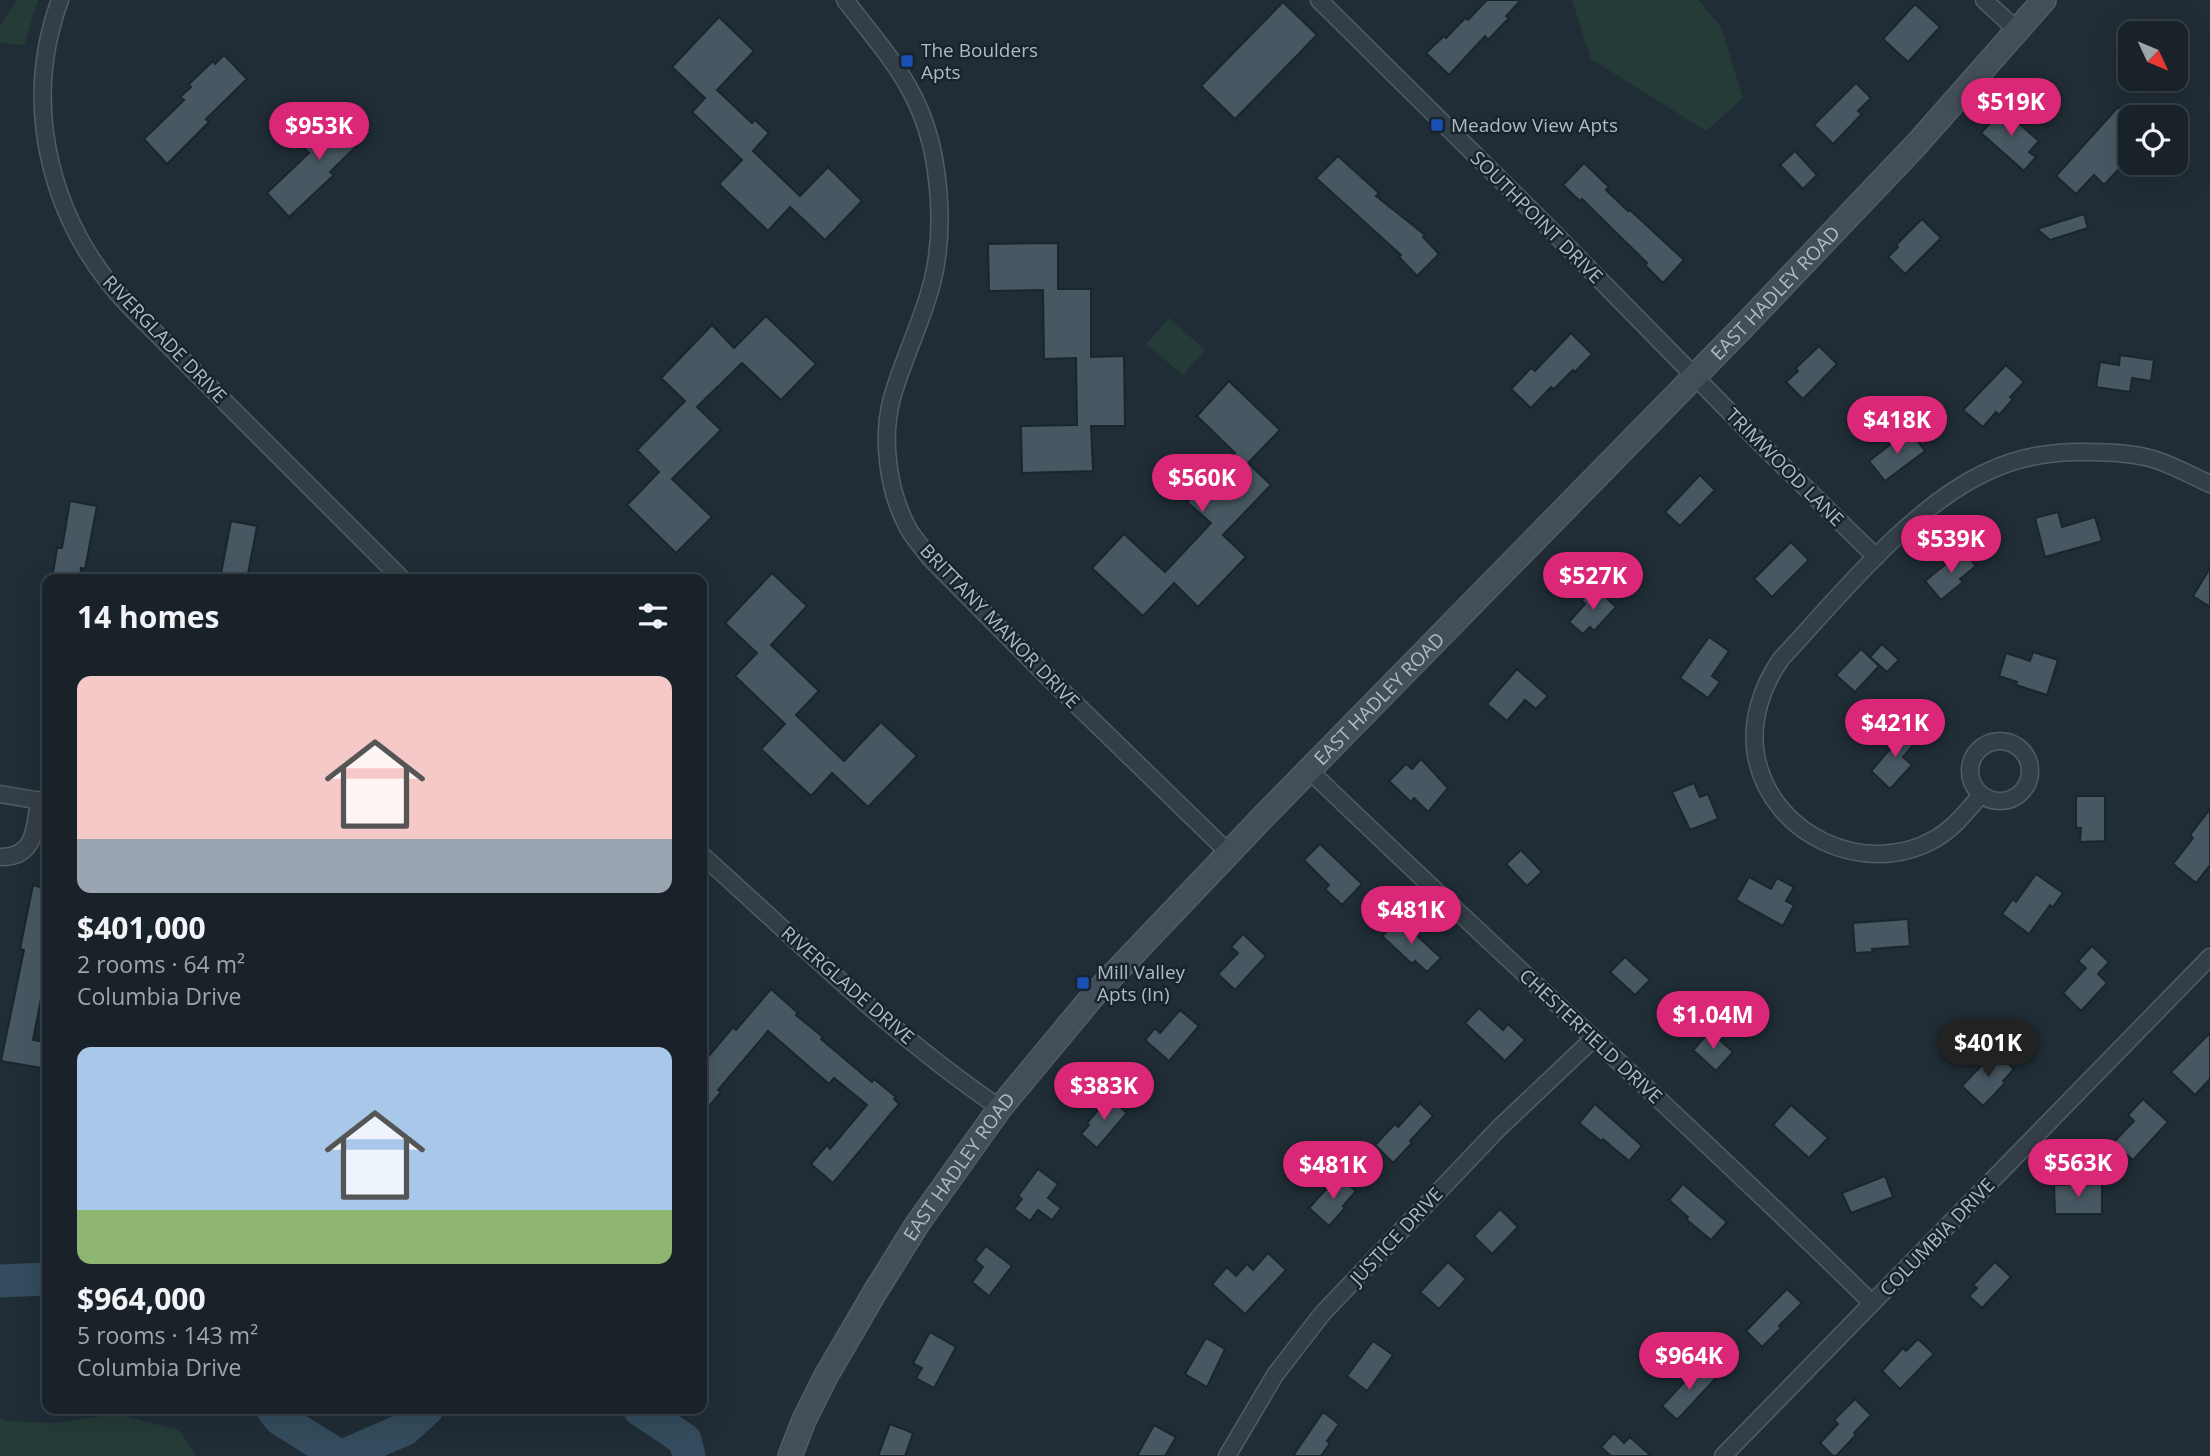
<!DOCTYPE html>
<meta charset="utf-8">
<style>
:root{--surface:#182228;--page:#212a30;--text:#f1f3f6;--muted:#9fa4a8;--line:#363f45;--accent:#db2777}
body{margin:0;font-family:"Open Sans",sans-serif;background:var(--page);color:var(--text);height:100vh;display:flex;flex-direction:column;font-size:26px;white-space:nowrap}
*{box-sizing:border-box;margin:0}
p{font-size:23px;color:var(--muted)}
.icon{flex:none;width:38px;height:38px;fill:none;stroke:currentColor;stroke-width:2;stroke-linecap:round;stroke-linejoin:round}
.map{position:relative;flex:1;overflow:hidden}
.panel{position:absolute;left:42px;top:574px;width:665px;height:840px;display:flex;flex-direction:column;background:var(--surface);border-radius:14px;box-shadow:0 7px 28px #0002,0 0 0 2px var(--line)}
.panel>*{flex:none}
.needle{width:46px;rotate:134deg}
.controls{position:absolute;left:2118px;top:21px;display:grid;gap:14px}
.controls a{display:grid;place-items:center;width:70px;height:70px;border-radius:14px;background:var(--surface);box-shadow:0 7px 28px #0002,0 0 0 2px var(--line);font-size:35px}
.price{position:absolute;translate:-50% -60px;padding:0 16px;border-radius:24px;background:var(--accent);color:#fff;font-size:23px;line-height:46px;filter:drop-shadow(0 2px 4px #0008)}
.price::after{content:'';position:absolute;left:50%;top:42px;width:21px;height:16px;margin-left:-10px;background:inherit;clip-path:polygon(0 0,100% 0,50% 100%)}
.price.on{background:#222;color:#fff}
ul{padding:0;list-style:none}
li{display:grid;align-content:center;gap:14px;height:371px;padding:0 35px}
li span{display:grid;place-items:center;height:217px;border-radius:14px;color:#555}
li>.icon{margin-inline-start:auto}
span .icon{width:126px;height:126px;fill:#fffc;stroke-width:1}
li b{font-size:30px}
h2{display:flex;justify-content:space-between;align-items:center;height:84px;padding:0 35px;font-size:30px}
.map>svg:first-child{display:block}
.green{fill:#253b38}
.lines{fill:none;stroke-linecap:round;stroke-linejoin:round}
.river{stroke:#344c5d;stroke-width:33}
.building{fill:#485862;stroke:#1b252d;stroke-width:2}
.street-casing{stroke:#515d64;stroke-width:19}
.secondary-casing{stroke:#515d64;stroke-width:26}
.street{stroke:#333f46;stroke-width:16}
.secondary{stroke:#424f59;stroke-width:23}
.transit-dot{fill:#1a4fb4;stroke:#19232b;stroke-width:2.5}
.labels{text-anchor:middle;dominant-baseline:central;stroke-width:5;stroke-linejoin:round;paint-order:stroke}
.poi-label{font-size:19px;fill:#aebac3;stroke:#19232b;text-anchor:start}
.street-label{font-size:19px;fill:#aebac3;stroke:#19232b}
</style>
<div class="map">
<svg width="2210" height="1456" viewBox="0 0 2210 1456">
<rect width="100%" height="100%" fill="#202d36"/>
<g class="green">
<polygon points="17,0 38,0 24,45 0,43 0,26"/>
<polygon points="1572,0 1698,0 1721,27 1743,98 1706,131 1591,59"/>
<polygon points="1169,318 1205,350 1183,375 1146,344"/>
<polygon points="116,1414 179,1430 196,1456 0,1456 0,1418 6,1421 58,1423"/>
</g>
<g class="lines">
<g class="river">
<polyline points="0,1281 47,1279"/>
<polyline points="272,1409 280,1419 339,1456"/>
<polyline points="639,1409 685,1440 689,1456"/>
<polyline points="343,1456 405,1429 427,1409"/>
</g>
</g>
<g class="building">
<polygon points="1487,0 1521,0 1506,16 1509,18 1488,40 1485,36 1449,75 1426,53 1444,36 1446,38 1465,18 1468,20"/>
<polygon points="1283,2 1317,35 1235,119 1201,86"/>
<polygon points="1915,4 1940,27 1908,62 1883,39"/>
<polygon points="719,17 754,51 717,90 752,123 755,120 769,133 753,151 800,196 828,167 862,201 825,240 790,207 768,231 719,184 742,160 692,112 705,98 672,67"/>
<polygon points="224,55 247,79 206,119 209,122 167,164 144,139 184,100 180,97 191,87 189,84 213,61 215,64"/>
<polygon points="1856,83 1871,98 1858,111 1862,114 1833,144 1814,125"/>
<polygon points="1998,105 2039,141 2029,152 2036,157 2024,171 1981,133 1991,122 1987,118"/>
<polygon points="348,107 371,132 330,172 334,175 289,217 267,193 309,153 304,148"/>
<polygon points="2118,107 2130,117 2130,157 2104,185 2094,175 2076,194 2056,176"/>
<polygon points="1795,151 1817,175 1803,189 1780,165"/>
<polygon points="1338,156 1379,193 1376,196 1425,235 1423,237 1439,254 1417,276 1399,257 1401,255 1316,178"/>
<polygon points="1584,163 1609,187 1606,190 1628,211 1630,210 1684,260 1663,283 1645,265 1647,263 1582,199 1580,201 1563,185"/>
<polygon points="2084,214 2088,228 2050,240 2037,229"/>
<polygon points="1922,219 1941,238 1905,274 1888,257 1898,247 1896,245"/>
<polygon points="1058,243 1058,289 1091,289 1091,357 1124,356 1125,426 1091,426 1093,471 1022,473 1021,426 1077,425 1076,358 1044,359 1043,290 989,291 988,244"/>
<polygon points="766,316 816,364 781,400 742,363 697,407 721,430 672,479 712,517 676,553 627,505 659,472 637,450 685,401 661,378 712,325 734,348"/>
<polygon points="1571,333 1592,354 1575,372 1573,370 1554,389 1551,387 1531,408 1511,389 1531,368 1535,371"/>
<polygon points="1819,346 1837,364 1803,399 1786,382 1798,371 1796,368"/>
<polygon points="2120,355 2154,360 2151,381 2132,378 2130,392 2096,387 2100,362 2119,365"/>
<polygon points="2006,365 2024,382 2010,397 2013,399 1999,415 1996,412 1983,427 1963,410"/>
<polygon points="1229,381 1280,430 1248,463 1271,485 1223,535 1246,557 1198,607 1174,583 1143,616 1092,568 1124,534 1165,572 1211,523 1187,502 1235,453 1197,416"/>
<polygon points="1909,430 1925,451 1885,481 1869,461"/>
<polygon points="1700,475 1715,490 1680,526 1665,512"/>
<polygon points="70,501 97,506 85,569 81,568 80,579 52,579 57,548 62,548"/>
<polygon points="2058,512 2062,527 2095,517 2102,541 2045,557 2035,518"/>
<polygon points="231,521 257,526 247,579 220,579"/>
<polygon points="1791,542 1809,560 1772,597 1754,579"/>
<polygon points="1963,550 1976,566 1960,579 1963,582 1941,600 1925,581"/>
<polygon points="2210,568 2210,607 2193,596"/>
<polygon points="772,573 807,606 771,645 819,691 796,715 844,761 881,722 917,756 868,807 832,773 811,796 761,749 785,724 735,676 757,653 725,623"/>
<polygon points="1595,587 1616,607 1594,631 1590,627 1583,634 1569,622 1585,604 1581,600"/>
<polygon points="1709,637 1729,651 1712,676 1720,682 1708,698 1680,678"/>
<polygon points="1882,644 1899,660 1887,672 1870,657"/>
<polygon points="1861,649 1879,666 1855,692 1836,675"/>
<polygon points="2033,652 2058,660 2047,695 2016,685 2017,682 1999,676 2006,653 2030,661"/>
<polygon points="1517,669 1548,696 1536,709 1525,700 1507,721 1487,704"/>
<polygon points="1901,726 1917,741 1903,757 1912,765 1890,789 1871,771 1892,747 1887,742"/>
<polygon points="1421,759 1448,788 1428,812 1414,798 1411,802 1389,781 1406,764 1412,769"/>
<polygon points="1694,783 1700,797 1708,794 1718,819 1690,830 1672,792"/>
<polygon points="2076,796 2105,796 2105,841 2080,842 2081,828 2076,828"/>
<polygon points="2210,809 2210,865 2196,883 2173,864 2193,838 2190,835"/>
<polygon points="1320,844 1362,884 1342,905 1325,889 1329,885 1304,860"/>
<polygon points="1521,850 1542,872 1527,886 1506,864"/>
<polygon points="2036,874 2063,893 2053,907 2050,905 2029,934 2002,914 2013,899 2016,902"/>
<polygon points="1749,877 1771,889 1777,878 1794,887 1786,901 1794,905 1783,926 1736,900"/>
<polygon points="33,885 47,889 47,968 33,1040 47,1042 47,1069 1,1061 24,950 20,949"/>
<polygon points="1399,919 1441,958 1427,972 1415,961 1412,964 1382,936"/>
<polygon points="1908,919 1910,946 1872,949 1873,952 1855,953 1853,923"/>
<polygon points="1243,934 1266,956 1235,990 1218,974 1238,953 1231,947"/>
<polygon points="2092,946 2109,962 2098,974 2107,983 2081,1011 2063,993 2086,968 2078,961"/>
<polygon points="1625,957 1650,980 1635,995 1610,972"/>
<polygon points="771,989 798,1013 796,1015 823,1037 821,1039 872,1082 874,1079 896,1097 894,1099 899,1104 833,1183 811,1164 827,1145 830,1149 867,1105 834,1078 829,1084 768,1031 718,1090 721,1092 702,1115 702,1064 733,1027 736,1030"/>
<polygon points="1479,1008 1503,1030 1508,1024 1525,1040 1505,1061 1465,1023"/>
<polygon points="1180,1010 1199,1026 1169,1061 1145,1040 1155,1028 1160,1033"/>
<polygon points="1710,1031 1733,1052 1716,1071 1693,1050"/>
<polygon points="2210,1033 2210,1079 2195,1095 2171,1072"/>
<polygon points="1995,1051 2014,1069 2003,1081 2005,1083 1983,1106 1962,1086"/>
<polygon points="1109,1097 1127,1113 1097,1148 1081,1134 1089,1125 1087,1123"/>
<polygon points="2143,1099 2168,1122 2133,1160 2113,1143 2134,1121 2128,1115"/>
<polygon points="1420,1103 1433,1116 1410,1141 1412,1143 1393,1163 1375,1145 1395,1124 1398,1127"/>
<polygon points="1595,1104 1642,1146 1629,1161 1603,1139 1601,1141 1579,1123"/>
<polygon points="1791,1105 1828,1138 1809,1158 1773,1125"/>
<polygon points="1038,1169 1058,1184 1048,1198 1061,1208 1052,1220 1038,1210 1030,1221 1014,1209 1022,1199 1018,1196"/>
<polygon points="1338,1176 1356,1191 1343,1206 1345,1208 1329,1226 1309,1208"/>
<polygon points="1885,1176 1893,1197 1851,1213 1842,1193"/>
<polygon points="1683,1184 1727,1222 1711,1240 1686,1219 1688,1217 1669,1200"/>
<polygon points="2102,1184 2102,1214 2055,1214 2054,1185"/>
<polygon points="1500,1209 1518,1227 1492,1254 1474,1236"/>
<polygon points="986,1246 1012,1266 989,1296 972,1282 983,1267 975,1260"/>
<polygon points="1268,1253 1286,1270 1245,1314 1212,1284 1227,1267 1236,1276 1247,1264 1253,1270"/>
<polygon points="1448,1262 1466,1279 1439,1309 1420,1292"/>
<polygon points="1995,1262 2011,1277 1982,1308 1969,1296 1977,1288 1973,1285"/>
<polygon points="1787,1289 1802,1303 1779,1326 1781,1328 1762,1347 1746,1331"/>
<polygon points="930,1332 956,1347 934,1388 916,1378 922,1368 913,1363"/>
<polygon points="1206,1338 1225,1349 1207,1387 1185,1374"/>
<polygon points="1918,1339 1934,1354 1900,1389 1882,1371 1903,1348 1906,1351"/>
<polygon points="1373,1341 1393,1355 1367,1391 1347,1376"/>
<polygon points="1702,1363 1717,1377 1677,1420 1662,1406"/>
<polygon points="1855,1399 1871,1415 1854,1433 1856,1435 1836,1456 1833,1456 1820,1443 1838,1424 1834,1420"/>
<polygon points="1323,1412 1339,1424 1327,1441 1330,1443 1321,1456 1293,1456"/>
<polygon points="890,1424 913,1433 905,1456 878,1456"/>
<polygon points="1154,1425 1176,1437 1165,1456 1137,1456"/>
<polygon points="1614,1433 1624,1443 1630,1437 1651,1456 1611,1456 1601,1447"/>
</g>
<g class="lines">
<g class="street-casing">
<g id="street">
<path d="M60,0C20,109 52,226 131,308L402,579"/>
<path d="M845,0C890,58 926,95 936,171C941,207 941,248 932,283C922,322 903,359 892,398C881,439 888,491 908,528C914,539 923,548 930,558L1048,677L1229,853"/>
<polyline points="1319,0 1550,229 1765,448 1876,557"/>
<polyline points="1984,0 2018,31"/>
<circle cx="2000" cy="771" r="30"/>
<path d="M1309,770C1495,950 1688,1122 1872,1303"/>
<polyline points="0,794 47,802"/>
<path d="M1981,795C1967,811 1954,828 1935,839C1865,879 1770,835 1756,755C1750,722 1762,686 1781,659C1838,598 1912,505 1989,471C2019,457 2055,451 2088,452C2111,452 2135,453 2156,460C2175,466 2192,476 2210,484"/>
<path d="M702,855C799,942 892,1035 1000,1108"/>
<path d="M0,857C36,858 35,827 39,800"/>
<polyline points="1227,1456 1275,1375 1322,1314 1499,1128 1593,1039"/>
<polyline points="1723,1456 2210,957"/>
</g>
</g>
<g class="secondary-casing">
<g id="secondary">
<path id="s1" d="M790,1456L804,1420L826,1376L875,1292L918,1223L1000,1108L1093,996L1265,815L1742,328L1916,145L2044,0"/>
</g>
</g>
<use href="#street" class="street"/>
<use href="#secondary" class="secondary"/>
</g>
<g class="transit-dot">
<rect x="900" y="54" width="14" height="14" rx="3.5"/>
<rect x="1430" y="118" width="14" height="14" rx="3.5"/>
<rect x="1076" y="976" width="14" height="14" rx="3.5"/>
</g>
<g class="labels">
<g class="poi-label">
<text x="921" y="50">The Boulders<tspan x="921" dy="22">Apts</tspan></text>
<text x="1451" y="125">Meadow View Apts</text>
<text x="1097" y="972">Mill Valley<tspan x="1097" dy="22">Apts (In)</tspan></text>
</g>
<g class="street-label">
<text transform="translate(1537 217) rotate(45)">SOUTHPOINT DRIVE</text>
<text stroke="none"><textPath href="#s1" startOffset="1533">EAST HADLEY ROAD</textPath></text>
<text transform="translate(165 339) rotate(46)">RIVERGLADE DRIVE</text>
<text transform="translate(1785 467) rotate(45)">TRIMWOOD LANE</text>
<text transform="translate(1000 626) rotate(46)">BRITTANY MANOR DRIVE</text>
<text stroke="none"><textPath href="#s1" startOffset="966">EAST HADLEY ROAD</textPath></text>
<text transform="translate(848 985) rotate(41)">RIVERGLADE DRIVE</text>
<text transform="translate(1591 1036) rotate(43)">CHESTERFIELD DRIVE</text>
<text stroke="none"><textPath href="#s1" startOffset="336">EAST HADLEY ROAD</textPath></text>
<text transform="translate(1396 1236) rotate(-47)">JUSTICE DRIVE</text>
<text transform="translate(1937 1237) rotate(-46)">COLUMBIA DRIVE</text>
</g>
</g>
</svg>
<div class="controls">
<a><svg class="needle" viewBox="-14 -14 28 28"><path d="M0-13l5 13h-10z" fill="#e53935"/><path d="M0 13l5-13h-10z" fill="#9fa4a8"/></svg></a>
<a><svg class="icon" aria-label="locate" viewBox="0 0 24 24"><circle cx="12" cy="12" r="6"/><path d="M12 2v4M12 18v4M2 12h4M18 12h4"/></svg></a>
</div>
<b class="price" style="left:2011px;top:138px">$519K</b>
<b class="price" style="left:319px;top:162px">$953K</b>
<b class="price" style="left:1897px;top:456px">$418K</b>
<b class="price" style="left:1202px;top:514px">$560K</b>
<b class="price" style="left:1951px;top:575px">$539K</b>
<b class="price" style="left:1593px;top:612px">$527K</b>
<b class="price" style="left:1895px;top:759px">$421K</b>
<b class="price" style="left:1411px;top:946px">$481K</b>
<b class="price" style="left:1713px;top:1051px">$1.04M</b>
<b class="price on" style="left:1988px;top:1079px">$401K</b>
<b class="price" style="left:1104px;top:1122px">$383K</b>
<b class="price" style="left:2078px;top:1199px">$563K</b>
<b class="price" style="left:1333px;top:1201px">$481K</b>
<b class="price" style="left:1689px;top:1392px">$964K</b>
<section class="panel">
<h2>14 homes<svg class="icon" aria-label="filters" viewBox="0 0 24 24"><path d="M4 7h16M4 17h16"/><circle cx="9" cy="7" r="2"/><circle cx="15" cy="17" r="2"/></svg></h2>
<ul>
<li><span style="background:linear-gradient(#f6c9c9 75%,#9aa5b1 0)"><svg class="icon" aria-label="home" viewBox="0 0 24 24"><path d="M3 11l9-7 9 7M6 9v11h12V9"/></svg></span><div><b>$401,000</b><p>2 rooms · 64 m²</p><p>Columbia Drive</p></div></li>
<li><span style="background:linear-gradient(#a9c7e8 75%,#8fb573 0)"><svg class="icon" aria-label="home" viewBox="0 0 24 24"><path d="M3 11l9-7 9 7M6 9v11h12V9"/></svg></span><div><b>$964,000</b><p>5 rooms · 143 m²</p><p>Columbia Drive</p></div></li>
</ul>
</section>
</div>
